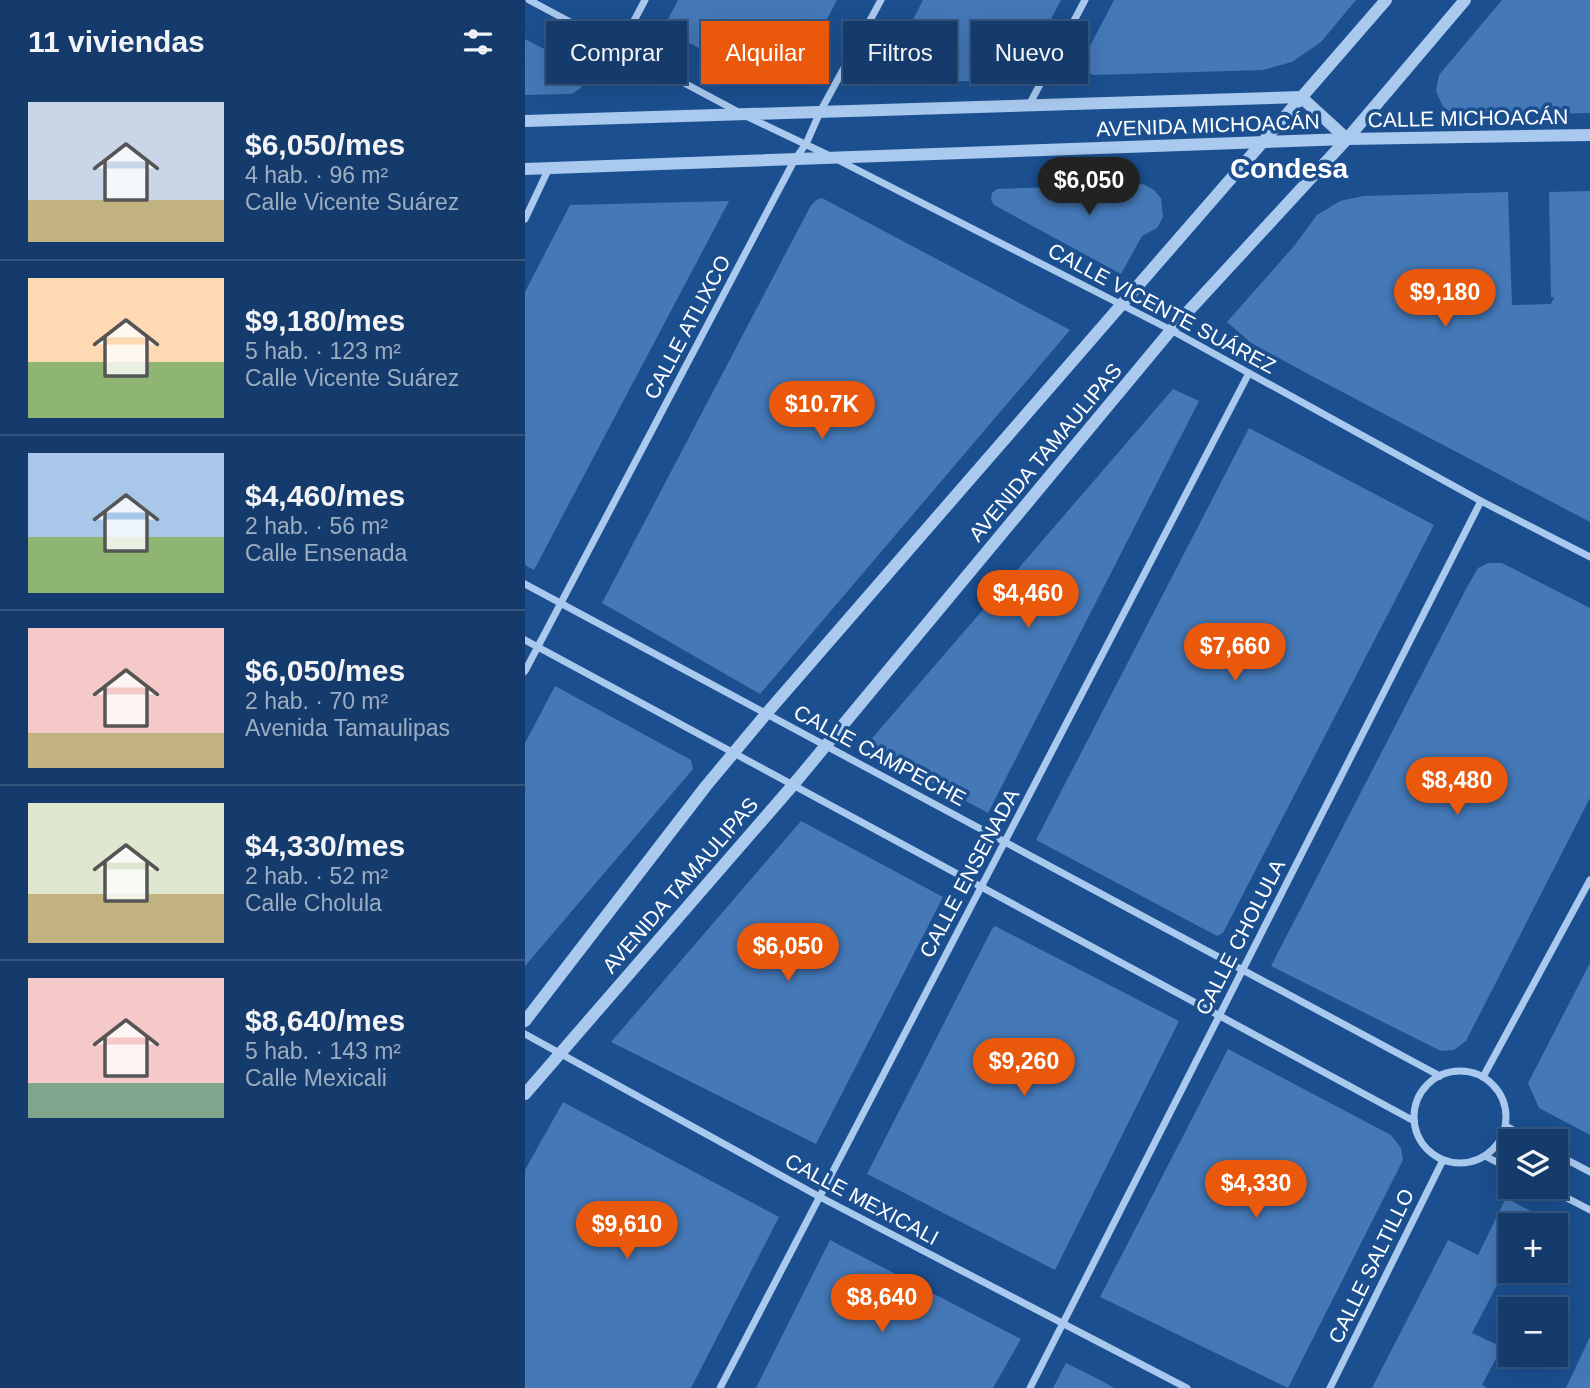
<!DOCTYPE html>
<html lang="es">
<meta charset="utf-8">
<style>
:root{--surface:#143b6b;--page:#1d4271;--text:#f1f3f6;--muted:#9dadc1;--line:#33557e;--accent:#ea580c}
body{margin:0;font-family:Helvetica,sans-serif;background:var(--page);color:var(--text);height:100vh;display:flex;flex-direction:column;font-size:26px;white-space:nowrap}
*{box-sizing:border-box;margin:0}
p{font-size:23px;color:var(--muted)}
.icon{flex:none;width:38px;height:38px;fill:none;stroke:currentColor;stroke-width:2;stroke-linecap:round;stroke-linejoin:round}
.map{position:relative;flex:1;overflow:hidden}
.side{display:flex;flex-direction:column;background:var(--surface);width:525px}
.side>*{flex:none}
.top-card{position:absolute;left:21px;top:21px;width:665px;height:63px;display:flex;gap:14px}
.fabs{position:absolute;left:973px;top:1129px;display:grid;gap:14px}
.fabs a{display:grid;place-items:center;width:70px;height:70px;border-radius:0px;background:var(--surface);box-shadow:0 7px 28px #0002,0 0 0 2px var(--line);font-size:35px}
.price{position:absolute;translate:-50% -60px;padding:0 16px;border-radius:24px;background:var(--accent);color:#fff;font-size:23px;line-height:46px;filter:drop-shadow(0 2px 4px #0008)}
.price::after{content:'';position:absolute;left:50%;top:42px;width:21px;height:16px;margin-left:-10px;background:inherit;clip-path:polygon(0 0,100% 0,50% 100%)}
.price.on{background:#222;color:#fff}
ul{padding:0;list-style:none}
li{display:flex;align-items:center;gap:21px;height:175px;padding:0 28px}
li+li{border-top:2px solid var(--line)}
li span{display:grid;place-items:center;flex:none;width:196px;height:140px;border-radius:0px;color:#555}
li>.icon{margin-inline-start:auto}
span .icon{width:84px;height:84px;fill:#fffc;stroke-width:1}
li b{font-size:30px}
h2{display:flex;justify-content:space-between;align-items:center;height:84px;padding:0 28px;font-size:30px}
.pill{padding:0 24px;border-radius:0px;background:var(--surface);box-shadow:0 7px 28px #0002,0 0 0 2px var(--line);font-size:24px;line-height:63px}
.pill.on{background:var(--accent);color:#fff}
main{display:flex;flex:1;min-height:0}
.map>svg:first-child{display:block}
.building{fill:#4478b7}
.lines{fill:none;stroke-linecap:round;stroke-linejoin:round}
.minor{stroke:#a9c9ee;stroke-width:7}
.tertiary{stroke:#a9c9ee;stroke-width:12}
.labels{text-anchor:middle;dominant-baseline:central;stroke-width:7;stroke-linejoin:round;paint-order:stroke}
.street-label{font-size:21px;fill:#fff;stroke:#1b4f8f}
.district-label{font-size:28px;font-weight:bold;fill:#fff;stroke:#1b4f8f}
</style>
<main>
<section class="side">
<h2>11 viviendas<svg class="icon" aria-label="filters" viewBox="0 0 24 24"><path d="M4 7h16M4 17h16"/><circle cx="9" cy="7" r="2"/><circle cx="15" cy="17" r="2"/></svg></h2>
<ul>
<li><span style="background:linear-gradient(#c9d6e8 70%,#c2b280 0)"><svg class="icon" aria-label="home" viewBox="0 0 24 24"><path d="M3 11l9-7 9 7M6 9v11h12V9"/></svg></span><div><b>$6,050/mes</b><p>4 hab. · 96 m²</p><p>Calle Vicente Suárez</p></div></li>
<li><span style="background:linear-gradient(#ffd9b3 60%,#8fb573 0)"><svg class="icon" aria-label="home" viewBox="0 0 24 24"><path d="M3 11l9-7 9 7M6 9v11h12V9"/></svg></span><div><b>$9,180/mes</b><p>5 hab. · 123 m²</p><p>Calle Vicente Suárez</p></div></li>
<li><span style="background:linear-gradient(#a9c7e8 60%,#8fb573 0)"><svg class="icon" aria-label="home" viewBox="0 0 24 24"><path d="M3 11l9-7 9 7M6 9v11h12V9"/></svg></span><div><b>$4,460/mes</b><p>2 hab. · 56 m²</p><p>Calle Ensenada</p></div></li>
<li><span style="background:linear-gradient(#f6c9c9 75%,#c2b280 0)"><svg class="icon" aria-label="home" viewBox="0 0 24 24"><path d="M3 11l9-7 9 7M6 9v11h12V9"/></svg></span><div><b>$6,050/mes</b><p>2 hab. · 70 m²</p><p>Avenida Tamaulipas</p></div></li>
<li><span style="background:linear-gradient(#dfe7d0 65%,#c2b280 0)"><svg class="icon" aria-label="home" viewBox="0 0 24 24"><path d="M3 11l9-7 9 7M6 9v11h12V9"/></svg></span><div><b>$4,330/mes</b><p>2 hab. · 52 m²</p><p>Calle Cholula</p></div></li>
<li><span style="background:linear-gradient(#f6c9c9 75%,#7fa58c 0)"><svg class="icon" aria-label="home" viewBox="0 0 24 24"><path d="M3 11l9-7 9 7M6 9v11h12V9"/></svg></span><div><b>$8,640/mes</b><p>5 hab. · 143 m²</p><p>Calle Mexicali</p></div></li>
</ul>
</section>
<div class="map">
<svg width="1065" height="1388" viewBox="0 0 1065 1388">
<rect width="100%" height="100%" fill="#1b4f8f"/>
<g class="building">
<polygon points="153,0 312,0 268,85 246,85 139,30 139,27"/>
<polygon points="398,0 536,0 494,80 397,82 376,70 371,63 370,55"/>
<polygon points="589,0 831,0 796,42 767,62 738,70 568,75 554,67"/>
<polygon points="977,0 1065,0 1065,113 935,116 921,109 917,105 911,91 914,75"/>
<polygon points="0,39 56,68 59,75 56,88 47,94 0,95"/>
<polygon points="618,184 629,190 636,198 638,217 632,228 617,236 596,274 469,205 466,200 467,193 472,189"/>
<polygon points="1065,191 1065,522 785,375 726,343 702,322 769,246 792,215 815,201 838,196 983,192 987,305 1026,304 1029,297 1026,297 1024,192"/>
<polygon points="297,198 545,330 235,694 77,603 285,207 291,200"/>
<polygon points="204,201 9,570 0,565 0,292 45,205"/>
<polygon points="648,389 674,401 463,813 343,748 343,743"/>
<polygon points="724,428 909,525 698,933 692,936 511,840"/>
<polygon points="963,563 977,563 1065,608 1065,798 941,1041 929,1050 916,1051 746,966 942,587 953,568"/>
<polygon points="30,686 166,760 168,769 0,966 0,743"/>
<polygon points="276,821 418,897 291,1144 86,1042"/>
<polygon points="470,926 654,1021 530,1270 342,1174 467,929"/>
<polygon points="1065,963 1065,1135 1014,1108 1003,1083"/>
<polygon points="703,1049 866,1135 876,1148 878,1160 763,1388 575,1297"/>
<polygon points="38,1102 254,1217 166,1388 0,1388 0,1170"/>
<polygon points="981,1198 1036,1227 1031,1238 1031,1225 985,1225 985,1270 1014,1270 1008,1283 980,1270 947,1333 977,1347 957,1385 962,1388 847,1388 923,1240 953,1255"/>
<polygon points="305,1240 496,1339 468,1388 231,1388"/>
<polygon points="1065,1337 1065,1388 1041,1388 1054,1360"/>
<polygon points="541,1363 575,1380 589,1388 528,1388"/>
</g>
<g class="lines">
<g class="minor">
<polyline points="4,0 219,115 303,155"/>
<polyline points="95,47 120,0"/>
<polyline points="504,105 560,0"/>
<polyline points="313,160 646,330 956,501 1065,557"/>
<polyline points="0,219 24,168"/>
<polyline points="0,584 915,1076"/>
<polyline points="0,640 889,1121"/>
<polyline points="0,671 270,159 281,144 295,112 356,0"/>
<polyline points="0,1034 295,1197 662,1388"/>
<circle cx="935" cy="1117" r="46"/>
<polyline points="958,1077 1065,880"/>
<polyline points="981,1126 1008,1141"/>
<polyline points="1031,1154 1065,1172"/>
<polyline points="960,1156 985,1169"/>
<polyline points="1019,1186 1065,1210"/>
<polyline points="195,1388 724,373"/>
<polyline points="505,1388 956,501"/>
<polyline points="805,1388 918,1160"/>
</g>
<g class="tertiary">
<polyline points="0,121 776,97 822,139"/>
<polyline points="0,169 822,139 1065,135"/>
<polyline points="0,1021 181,786 241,714 861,0"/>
<polyline points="0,1094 268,785 646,330 822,139 940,0"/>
</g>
</g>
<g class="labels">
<g class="street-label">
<text transform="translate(943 118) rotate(-1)">CALLE MICHOACÁN</text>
<text transform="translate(683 125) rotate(-2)">AVENIDA MICHOACÁN</text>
<text transform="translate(637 308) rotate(28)">CALLE VICENTE SUÁREZ</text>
<text transform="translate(162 327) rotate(-62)">CALLE ATLIXCO</text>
<text transform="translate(520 452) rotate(-50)">AVENIDA TAMAULIPAS</text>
<text transform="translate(355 755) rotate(28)">CALLE CAMPECHE</text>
<text transform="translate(444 873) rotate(-62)">CALLE ENSENADA</text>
<text transform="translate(155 885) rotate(-49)">AVENIDA TAMAULIPAS</text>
<text transform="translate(715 937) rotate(-63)">CALLE CHOLULA</text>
<text transform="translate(337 1199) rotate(28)">CALLE MEXICALI</text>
<text transform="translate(846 1266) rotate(-64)">CALLE SALTILLO</text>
</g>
<g class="district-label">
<text x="764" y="168">Condesa</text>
</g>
</g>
</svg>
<div class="fabs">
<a><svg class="icon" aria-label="layers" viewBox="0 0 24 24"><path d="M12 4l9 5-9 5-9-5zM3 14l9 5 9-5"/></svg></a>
<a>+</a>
<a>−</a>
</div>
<b class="price on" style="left:564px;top:217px">$6,050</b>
<b class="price" style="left:920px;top:329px">$9,180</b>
<b class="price" style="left:297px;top:441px">$10.7K</b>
<b class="price" style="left:503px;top:630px">$4,460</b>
<b class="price" style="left:710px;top:683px">$7,660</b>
<b class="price" style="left:932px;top:817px">$8,480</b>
<b class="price" style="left:263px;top:983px">$6,050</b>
<b class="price" style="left:499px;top:1098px">$9,260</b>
<b class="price" style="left:731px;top:1220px">$4,330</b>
<b class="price" style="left:102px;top:1261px">$9,610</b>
<b class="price" style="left:357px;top:1334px">$8,640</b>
<div class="top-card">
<a class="pill">Comprar</a>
<a class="pill on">Alquilar</a>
<a class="pill">Filtros</a>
<a class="pill">Nuevo</a>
</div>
</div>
</main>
